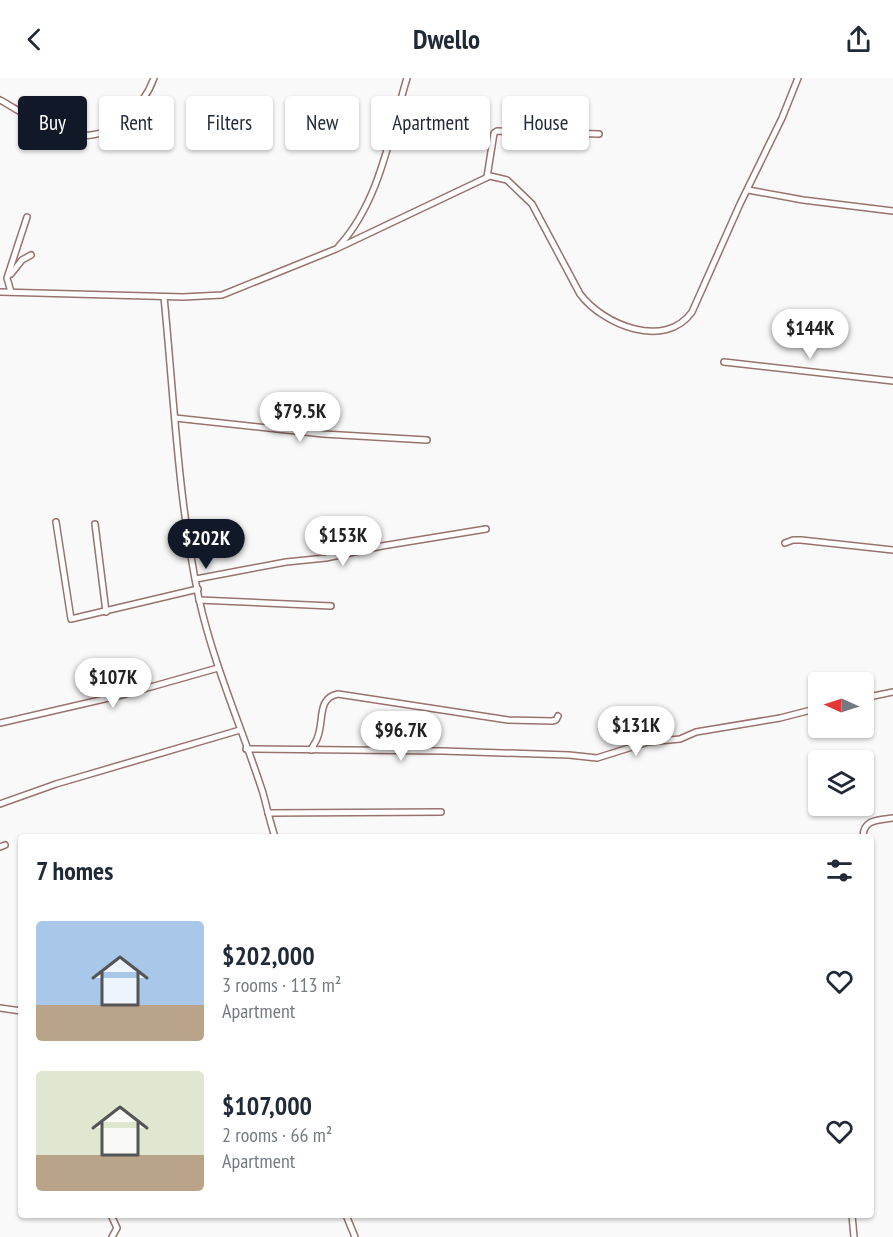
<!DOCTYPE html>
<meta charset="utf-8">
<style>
:root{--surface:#fff;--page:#f2f2f3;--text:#1f2937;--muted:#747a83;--accent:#111827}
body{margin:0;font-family:"PT Sans Narrow",sans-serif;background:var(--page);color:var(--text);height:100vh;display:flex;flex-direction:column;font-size:22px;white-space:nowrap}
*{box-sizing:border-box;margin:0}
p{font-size:20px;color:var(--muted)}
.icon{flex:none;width:33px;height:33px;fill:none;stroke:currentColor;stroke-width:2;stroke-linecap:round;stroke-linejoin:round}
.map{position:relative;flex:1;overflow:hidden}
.panel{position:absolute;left:18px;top:756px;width:856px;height:384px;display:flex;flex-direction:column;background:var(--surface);border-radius:6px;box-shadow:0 2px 4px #0004}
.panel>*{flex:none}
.top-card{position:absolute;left:18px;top:18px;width:858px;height:54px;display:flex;gap:12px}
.needle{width:39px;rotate:273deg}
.fabs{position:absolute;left:808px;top:594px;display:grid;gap:12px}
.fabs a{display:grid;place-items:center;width:66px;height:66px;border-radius:6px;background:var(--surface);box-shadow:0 2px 4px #0004;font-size:30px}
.price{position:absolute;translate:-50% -51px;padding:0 14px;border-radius:21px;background:#fff;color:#222;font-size:20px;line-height:39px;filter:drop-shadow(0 2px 3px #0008)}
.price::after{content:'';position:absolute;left:50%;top:36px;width:18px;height:14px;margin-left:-9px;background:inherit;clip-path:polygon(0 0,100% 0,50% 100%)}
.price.on{background:var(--accent);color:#fff}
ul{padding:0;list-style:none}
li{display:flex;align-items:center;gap:18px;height:150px;padding:0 18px}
li span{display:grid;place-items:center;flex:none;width:168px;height:120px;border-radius:6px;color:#555}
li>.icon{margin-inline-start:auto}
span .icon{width:72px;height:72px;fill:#fffc;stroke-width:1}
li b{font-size:26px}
h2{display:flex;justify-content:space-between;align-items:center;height:72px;padding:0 18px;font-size:26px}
.tag{padding:0 21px;border-radius:6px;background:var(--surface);box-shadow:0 2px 4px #0004;font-size:21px;line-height:54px}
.tag.on{background:var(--accent);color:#fff}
header{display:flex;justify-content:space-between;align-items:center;height:78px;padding:0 18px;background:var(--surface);font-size:27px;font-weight:700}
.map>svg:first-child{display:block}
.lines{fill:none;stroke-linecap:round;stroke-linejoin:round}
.minor-casing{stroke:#98726d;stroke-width:8}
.minor{stroke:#fff;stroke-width:5}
</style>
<header><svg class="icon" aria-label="back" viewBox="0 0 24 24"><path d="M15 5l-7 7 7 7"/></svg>Dwello<svg class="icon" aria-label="share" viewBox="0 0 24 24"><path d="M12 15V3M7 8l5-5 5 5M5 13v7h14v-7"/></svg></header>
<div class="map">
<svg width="893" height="1159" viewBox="0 0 893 1159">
<rect width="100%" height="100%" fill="#f9f9f9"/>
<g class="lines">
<g class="minor-casing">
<g id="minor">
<path d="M0,22C41,45 82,78 125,41C139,29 148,17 154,0"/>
<polyline points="487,99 494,55 497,53 599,56"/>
<polyline points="748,112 803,122 893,133"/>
<path d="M339,168C380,123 390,56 407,0"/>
<polyline points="11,196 22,182 31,177"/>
<path d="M0,214L183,219L222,217L336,171L490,98L507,102L532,126L580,216C603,247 665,272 692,234L740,126L782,40L798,0"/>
<polyline points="11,214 7,200 27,139"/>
<path d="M164,219C174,320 178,422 199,521C214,588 242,650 263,715C267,730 270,744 275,759"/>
<polyline points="724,284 893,303"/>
<polyline points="175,340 323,356 427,362"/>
<polyline points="56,444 71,541 198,511"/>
<polyline points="95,446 106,534"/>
<polyline points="785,465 793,462 801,462 893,472"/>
<polyline points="196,501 286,484 326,480 382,468 486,451"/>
<polyline points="199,522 331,528"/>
<polyline points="864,620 893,614"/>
<polyline points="0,645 126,616 218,590"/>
<polyline points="246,671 443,673 569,677 597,680 648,664 680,661 696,654 780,640 819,630"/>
<path d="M311,672C313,667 317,663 318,658C324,642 317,620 338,616L508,642L552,643L556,642L558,638"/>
<polyline points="0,726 56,706 240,652"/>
<polyline points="268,735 441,734"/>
<path d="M863,759C863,741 879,742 893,740"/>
<polyline points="0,769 5,767"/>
<polyline points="0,930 21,933"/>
<polyline points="111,1137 117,1150 112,1159"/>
<polyline points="346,1137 355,1159"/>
<polyline points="852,1137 854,1159"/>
</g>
</g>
<use href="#minor" class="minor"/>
</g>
</svg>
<div class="fabs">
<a><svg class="needle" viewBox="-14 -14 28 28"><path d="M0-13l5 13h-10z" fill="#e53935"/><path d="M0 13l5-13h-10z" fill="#747a83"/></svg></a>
<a><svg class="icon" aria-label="layers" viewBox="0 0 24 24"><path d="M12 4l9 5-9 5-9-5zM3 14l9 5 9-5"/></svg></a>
</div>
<b class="price" style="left:810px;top:282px">$144K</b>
<b class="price" style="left:300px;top:365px">$79.5K</b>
<b class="price" style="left:343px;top:489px">$153K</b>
<b class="price on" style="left:206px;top:492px">$202K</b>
<b class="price" style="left:113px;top:631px">$107K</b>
<b class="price" style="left:636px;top:679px">$131K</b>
<b class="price" style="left:401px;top:684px">$96.7K</b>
<div class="top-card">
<a class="tag on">Buy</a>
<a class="tag">Rent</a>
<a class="tag">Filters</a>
<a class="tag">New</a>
<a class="tag">Apartment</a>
<a class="tag">House</a>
</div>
<section class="panel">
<h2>7 homes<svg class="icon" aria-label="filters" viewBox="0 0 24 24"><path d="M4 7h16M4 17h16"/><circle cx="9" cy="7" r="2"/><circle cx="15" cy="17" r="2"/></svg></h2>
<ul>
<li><span style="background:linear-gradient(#a9c7e8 70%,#b9a48a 0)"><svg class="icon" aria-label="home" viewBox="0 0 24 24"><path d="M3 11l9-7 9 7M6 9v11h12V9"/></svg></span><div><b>$202,000</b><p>3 rooms · 113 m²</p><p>Apartment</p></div><svg class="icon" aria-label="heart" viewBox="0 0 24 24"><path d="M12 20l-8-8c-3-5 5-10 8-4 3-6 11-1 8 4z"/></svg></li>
<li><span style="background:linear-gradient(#dfe7d0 70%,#b9a48a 0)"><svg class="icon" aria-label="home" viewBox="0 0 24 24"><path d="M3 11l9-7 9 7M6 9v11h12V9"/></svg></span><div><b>$107,000</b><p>2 rooms · 66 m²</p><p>Apartment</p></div><svg class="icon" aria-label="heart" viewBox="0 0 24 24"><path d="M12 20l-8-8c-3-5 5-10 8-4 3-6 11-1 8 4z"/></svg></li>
</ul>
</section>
</div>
